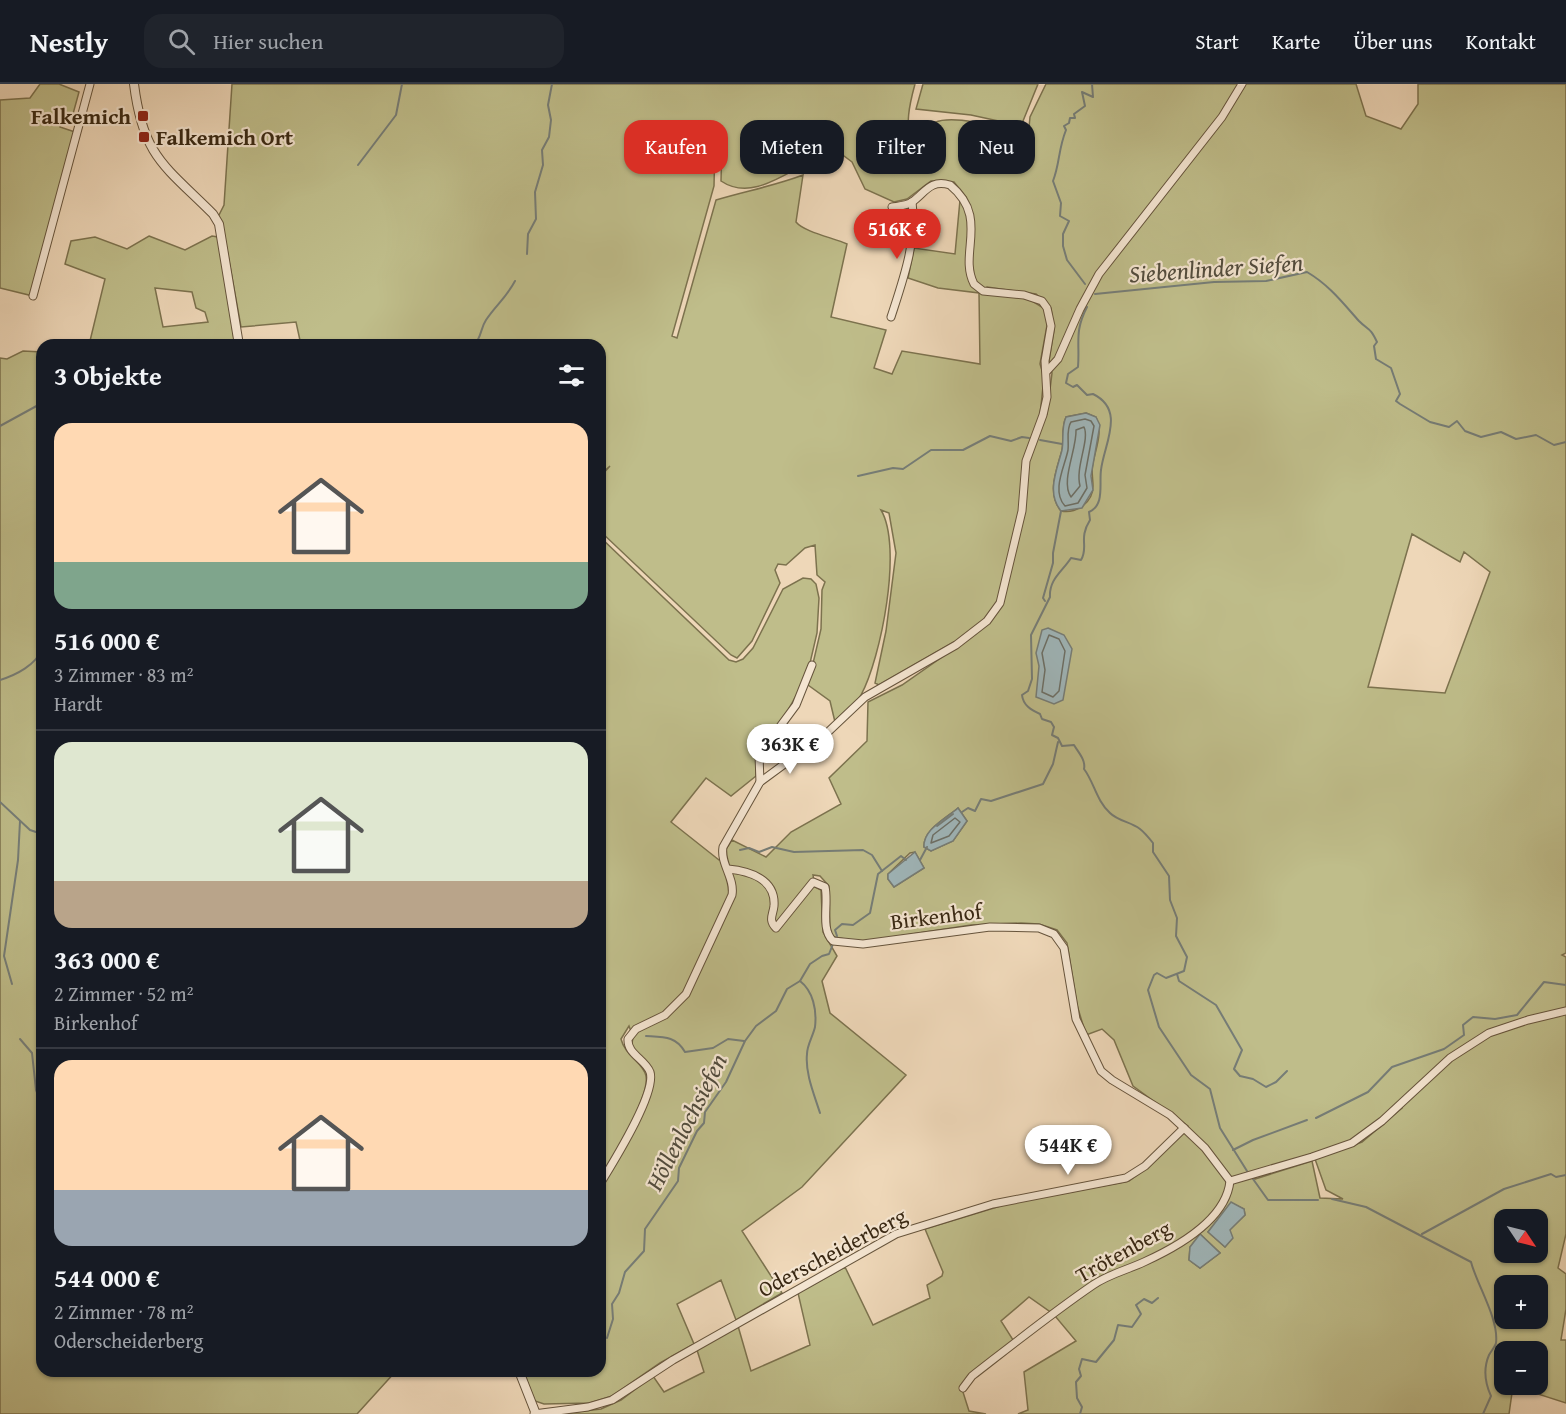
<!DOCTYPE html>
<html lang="de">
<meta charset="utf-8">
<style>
:root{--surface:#171b24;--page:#20242c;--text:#f1f3f6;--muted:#9ea1a6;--line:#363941;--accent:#d93025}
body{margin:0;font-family:"Gentium Book Plus",serif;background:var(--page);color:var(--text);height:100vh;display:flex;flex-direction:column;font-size:22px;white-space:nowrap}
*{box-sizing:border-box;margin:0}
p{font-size:20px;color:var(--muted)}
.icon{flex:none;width:33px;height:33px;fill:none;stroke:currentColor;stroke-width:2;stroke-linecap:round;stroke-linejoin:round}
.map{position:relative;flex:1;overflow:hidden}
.details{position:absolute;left:36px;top:255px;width:570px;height:1038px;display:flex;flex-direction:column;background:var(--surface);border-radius:18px;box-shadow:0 2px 4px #0004}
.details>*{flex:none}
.top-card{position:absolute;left:624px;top:36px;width:570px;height:54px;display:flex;gap:12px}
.needle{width:39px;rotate:125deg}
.controls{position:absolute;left:1494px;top:1125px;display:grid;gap:12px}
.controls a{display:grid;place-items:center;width:54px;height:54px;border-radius:12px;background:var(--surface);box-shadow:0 2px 4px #0004;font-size:30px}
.price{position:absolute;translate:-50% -51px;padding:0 14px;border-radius:21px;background:#fff;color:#222;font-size:20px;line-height:39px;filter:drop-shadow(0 2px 3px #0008)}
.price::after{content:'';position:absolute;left:50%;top:36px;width:18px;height:14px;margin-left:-9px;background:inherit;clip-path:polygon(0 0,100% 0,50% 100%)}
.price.current{background:var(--accent);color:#fff}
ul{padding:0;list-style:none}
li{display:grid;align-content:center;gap:12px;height:318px;padding:0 18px}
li+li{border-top:2px solid var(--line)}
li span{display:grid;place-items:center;height:186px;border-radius:18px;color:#555}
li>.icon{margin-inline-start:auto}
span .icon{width:108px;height:108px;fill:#fffc;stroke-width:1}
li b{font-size:26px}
h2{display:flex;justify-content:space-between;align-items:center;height:72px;padding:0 18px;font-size:26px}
.chip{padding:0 21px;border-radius:18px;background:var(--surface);box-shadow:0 2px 4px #0004;font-size:21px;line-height:54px}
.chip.current{background:var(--accent);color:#fff}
header{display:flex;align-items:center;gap:36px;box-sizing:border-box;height:84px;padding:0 30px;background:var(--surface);border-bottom:2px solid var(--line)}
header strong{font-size:28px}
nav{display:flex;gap:33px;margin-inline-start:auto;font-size:21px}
.search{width:420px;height:54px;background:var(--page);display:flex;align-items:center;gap:15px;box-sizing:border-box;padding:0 21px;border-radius:18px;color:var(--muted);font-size:22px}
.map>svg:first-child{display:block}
.green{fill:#bfbd8a;stroke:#7c724e;stroke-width:1.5;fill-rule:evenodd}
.water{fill:#9fb6ba;stroke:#767d77;stroke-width:1.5}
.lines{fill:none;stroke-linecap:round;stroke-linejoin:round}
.shore{stroke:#6c6f66;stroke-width:1.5}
.stream{stroke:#767d77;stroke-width:2}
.minor-casing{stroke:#66543c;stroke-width:9}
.tertiary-casing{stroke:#66543c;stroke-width:10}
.minor{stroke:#f4e5d1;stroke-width:7}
.tertiary{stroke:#f4e5d1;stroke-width:8}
.poi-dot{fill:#8f2418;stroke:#f4e5d1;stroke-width:2}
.labels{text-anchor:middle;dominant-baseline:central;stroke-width:4.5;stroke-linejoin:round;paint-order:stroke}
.poi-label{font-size:22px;font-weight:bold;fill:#392813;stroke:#f4e5d1;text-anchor:end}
.street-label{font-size:22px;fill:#392813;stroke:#f4e5d1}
.water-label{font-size:24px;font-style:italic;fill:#524c3d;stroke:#f4e5d1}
</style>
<header>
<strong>Nestly</strong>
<div class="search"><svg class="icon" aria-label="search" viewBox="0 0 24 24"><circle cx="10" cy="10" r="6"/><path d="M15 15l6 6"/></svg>Hier suchen</div>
<nav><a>Start</a><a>Karte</a><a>Über uns</a><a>Kontakt</a></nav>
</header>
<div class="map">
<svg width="1566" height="1330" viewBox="0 0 1566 1330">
<rect width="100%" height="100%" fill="#eed7b8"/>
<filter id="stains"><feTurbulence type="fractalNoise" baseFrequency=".00333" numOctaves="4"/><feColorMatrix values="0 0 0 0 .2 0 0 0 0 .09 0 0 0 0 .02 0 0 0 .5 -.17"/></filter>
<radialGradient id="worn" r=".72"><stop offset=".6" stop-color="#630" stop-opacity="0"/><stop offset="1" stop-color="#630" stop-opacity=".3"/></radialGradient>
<g class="green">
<polygon points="40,0 59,0 79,8 73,30 62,28 60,43 75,48 33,212 0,204 0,16 30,14"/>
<path d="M232,0H915C909,22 905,40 912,62L938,75L926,46C937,23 1009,45 1028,54L1030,33L1046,0H1356L1366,32L1401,45L1418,20V0H1566V869L1562,871L1566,873V1150L1558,1184L1566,1190V1225L1561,1256H1566V1319L1513,1302L1509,1330H1018L1028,1326L1024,1288L1076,1257L1055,1232L1099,1200L1096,1196L1052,1229L1029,1213L1001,1237L1015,1259L973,1292L962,1305L969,1327L986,1330H558L601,1325L621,1316L653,1292L664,1308L704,1288L697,1266L738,1242L751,1287L810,1261L798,1209L845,1183L873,1241L930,1214L927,1201L942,1192L943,1188L925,1145L1007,1120L1129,1097L1147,1084L1188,1042L1133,1002L1114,956L1102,945L1086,951L1077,921L1067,859L1057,846L1039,840L1021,839L971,841L860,858L830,852L829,802L820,792L813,791L815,803L821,806L823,848L837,872L822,897L830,929L906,991L802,1103L742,1147L782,1209L736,1236L721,1196L677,1220L694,1260L660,1279L612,1312L590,1319L544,1320L535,1317L523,1287H600V1098L619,1072L651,999L648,984L631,966L633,953L629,942L621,955C625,972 644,979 646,992C650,1012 612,1076 600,1093V453L729,576L736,578L743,575L753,564L783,505L803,494L811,495L816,500L819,514L817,549L807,592L783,635L756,670V692L731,712L706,694L671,738L719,776L732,756L766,773L791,748L841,720L829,694L867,657L868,618L902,601L955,564L954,558L879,601L875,599L886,547L896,469L889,429L881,426C903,463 881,574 861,611C855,622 844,630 835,638L830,617L808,601L821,545L822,506L825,498L817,491L815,461L805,464L786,481L778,480L775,486L780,499L752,557L737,574L731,571L600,447V393L610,382L600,391V261H301L296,238L241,243L222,138L217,135L224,121ZM722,56L721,97C755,120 792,82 822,73C828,71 834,70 840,69L852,78L865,105L894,118L907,115L931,97L954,98L966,113L960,116L955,170L914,164L908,194L938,204L979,209L980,280L902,267L892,290L874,284L886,246L831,233L847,160C834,154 804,148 796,138L803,91C774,102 746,107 716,116L677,254L672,252L714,102L715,57ZM987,203L1036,210L1051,224L1054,246L1049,277L1052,289L1047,330L1040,331L1044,293L1040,280L1048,236L1045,225L1029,215L980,209ZM1086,329L1096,333C1103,349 1096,363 1093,379C1091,387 1093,394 1093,402C1093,418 1077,430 1061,427C1046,409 1057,385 1062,366C1064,354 1061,344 1066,333ZM1412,450L1460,478L1464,468L1490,488L1445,609L1368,603ZM958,724L967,737L953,757L931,767L924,763C923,746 946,734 958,724ZM915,768L924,784L894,803L888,795V790L910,769ZM1397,1020L1402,1024L1362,1058L1315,1075L1326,1106L1343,1115L1320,1114L1312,1077L1255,1095L1251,1089L1351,1057L1367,1047ZM1231,1119L1244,1125L1245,1131L1229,1146L1232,1154L1225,1163L1208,1148ZM1504,1136H1538V1168H1504ZM1200,1150L1220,1169L1200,1184L1189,1176L1190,1163ZM1504,1202H1538V1234H1504ZM1504,1268H1538V1300H1504Z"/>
<polygon points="923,0 1038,0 1021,42 971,31 916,25"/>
<path d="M149,152L185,166L212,152L218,153L235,261H89L105,195L65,180L71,157L95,153L127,165ZM155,204L192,208L196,224L205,228L208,238L163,243Z"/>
<polygon points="23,267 42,268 42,1287 396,1287 357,1330 0,1330 0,274 7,275"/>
</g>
<g class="water">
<path d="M1086,329L1096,333L1100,341L1091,392L1093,406L1082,424L1061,427C1046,409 1057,386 1062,366C1064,355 1061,344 1066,333Z"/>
<polygon points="1048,544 1064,551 1072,565 1063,616 1054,620 1036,613 1039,582 1036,569 1042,546"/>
<path d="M958,724L967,737L953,757L931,767L924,763C923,745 946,735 958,724Z"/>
<polygon points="915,768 924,784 894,803 888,795 888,790"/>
<polygon points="1231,1118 1244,1125 1245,1131 1230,1146 1233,1154 1225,1163 1208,1148"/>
<polygon points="1200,1150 1220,1169 1200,1184 1189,1176 1190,1163"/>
</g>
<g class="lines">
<g class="shore">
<path d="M1085,335L1091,337L1094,342L1085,391L1087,404L1078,419L1065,422C1051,407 1065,382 1068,366C1069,356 1066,345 1071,338Z"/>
<path d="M1084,343C1090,356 1075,383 1080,402L1071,413C1060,398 1077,365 1076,346Z"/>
<polygon points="1049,551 1059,555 1065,567 1059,607 1053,613 1042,608 1045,586 1042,569"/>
<polygon points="955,734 960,738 949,752 931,759 933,751"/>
</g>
<g class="stream">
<polyline points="358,81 396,31 402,0"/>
<polyline points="527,170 528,150 536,135 535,108 543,81 542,66 549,53 551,36 548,21 552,0"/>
<path d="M1085,200L1067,176L1063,162V150L1069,137L1060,132L1061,119L1053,97C1060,79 1058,66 1066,46L1064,42L1069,39L1070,34H1075L1074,30L1085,22L1082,8L1093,13L1092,0"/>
<path d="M1095,210L1214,198L1266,197L1307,188C1329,201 1342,218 1359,237C1369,247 1370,243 1377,258L1374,262L1376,275L1391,284L1400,310L1396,317L1400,320L1430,338L1449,343L1457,337L1465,347L1481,353L1501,348L1516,355L1536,351L1554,361L1566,358"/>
<path d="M1087,223C1074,248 1080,259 1078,283L1068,290L1066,299L1073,303L1077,301L1087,311L1093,310C1126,326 1104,360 1101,386C1099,400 1105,421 1089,428L1090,436C1078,455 1089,463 1081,476L1071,474C1062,488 1049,495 1050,513L1031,551L1032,595L1028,607L1022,611C1023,621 1031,626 1040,630L1042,635L1051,638L1054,643L1052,651L1058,654L1062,662L1074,661C1078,668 1086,676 1084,685C1094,698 1096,716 1110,729C1118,737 1131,738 1140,745C1144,748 1149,754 1153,759V768L1169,792L1170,816L1177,834L1176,852L1187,873L1184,887L1166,894L1157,889L1154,891L1148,906L1159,943L1191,991L1210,1005L1220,1044L1247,1087"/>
<path d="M474,261C482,253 480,245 486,236C496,221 506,214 515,197"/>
<polyline points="0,342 42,319"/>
<polyline points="1040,356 1062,360"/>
<polyline points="858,392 893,384 903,385 931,366 963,366 990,352 1011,357 1022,353 1029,354"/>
<polyline points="1045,517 1043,514 1053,479 1053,469 1061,427"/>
<path d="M0,596C16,591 36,581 42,565"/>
<polyline points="0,718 30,746 42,750"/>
<polyline points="962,728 968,724 975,727 981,715 991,717 1043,700 1053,680 1058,658"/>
<polyline points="937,742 953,730"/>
<polyline points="740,766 749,764 759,768 772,763 794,768 863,766 872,771 882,787"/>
<polyline points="920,776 927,763"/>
<polyline points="837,852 835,846 842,840 853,841 870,829 878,790 901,772 906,776"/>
<polyline points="1177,890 1179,897 1216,921 1242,966 1234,985 1240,992 1253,995 1266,1003 1276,998 1287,987"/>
<path d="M800,897C813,907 817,926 815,943C813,952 807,961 807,970C805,989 814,1010 820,1029"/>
<polyline points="12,900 4,872 18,776 20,737"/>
<path d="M646,952C664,953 676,952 685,968L713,964L728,955L744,957"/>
<polyline points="20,955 32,969 36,1006 42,1022"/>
<polyline points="1316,1034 1368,1008 1392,983 1444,965 1464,951 1463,941 1473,933 1495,935 1517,931 1544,898 1566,901"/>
<polyline points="1233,1066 1253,1056 1307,1036"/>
<polyline points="1253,1095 1268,1116 1318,1116"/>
<path d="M1332,1115L1366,1123L1471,1178C1477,1201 1499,1235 1496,1259C1495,1263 1491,1267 1489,1271C1483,1285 1485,1299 1491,1312L1483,1330"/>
<polyline points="1422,1150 1504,1105 1551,1090 1556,1093 1566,1091"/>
<polyline points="607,1254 613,1235 612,1220 619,1209 625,1188 644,1167 645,1145 678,1097 679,1084 697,1047 704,1039 705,1028 726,998 745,957 756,942 776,927 787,905 800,897 810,880 822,872 829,870 833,860"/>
<polyline points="1080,1330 1082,1323 1077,1314 1076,1298 1081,1292 1079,1285 1082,1275 1096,1278 1114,1256 1118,1241 1132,1243 1141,1230 1136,1221 1144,1215 1152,1219 1158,1214"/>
</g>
<g class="minor-casing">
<g id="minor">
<polyline points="33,212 90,0"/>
<path d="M891,233C903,196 917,158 912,118"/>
<polyline points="1047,287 1058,275 1080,225 1099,190 1222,33 1242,0"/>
<polyline points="760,698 759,671 796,621 812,581"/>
<path d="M728,785C749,787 776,795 774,822C773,831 768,836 776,844L813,798L825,803C829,819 820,845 833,857L863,860L990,843L1039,844L1054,850L1064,864L1076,935L1101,987L1112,996L1170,1031L1184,1044"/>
<path d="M600,1100C612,1080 657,1009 650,988C645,975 627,970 628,955L636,945L665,931L686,910L732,811C735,794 720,780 723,763L760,698L828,648L865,613L956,561L987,537L1000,519L1022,427L1026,377L1043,331L1047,313L1045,277L1051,242L1047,224L1042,217L1024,211L983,207L974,200C958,169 990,134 950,101C930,95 925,109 912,118C906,122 898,122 892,123"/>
<path d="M963,1304L972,1292C1012,1261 1052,1229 1093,1201C1109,1190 1127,1186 1144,1178C1177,1163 1226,1136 1230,1097"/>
<polyline points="534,1330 588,1323 612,1316 673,1276 896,1150 993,1120 1126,1094 1145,1082 1184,1044 1205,1064 1230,1097 1312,1073 1352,1059 1382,1037 1450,974 1489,949 1528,936 1566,927"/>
</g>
</g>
<g class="tertiary-casing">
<g id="tertiary">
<path d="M134,0C143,73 165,82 213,130L219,140L239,261"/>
<polyline points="519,1287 536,1330"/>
</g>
</g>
<use href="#minor" class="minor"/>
<use href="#tertiary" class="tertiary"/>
</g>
<g class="poi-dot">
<rect x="137" y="26" width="12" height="12" rx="3"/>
<rect x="138" y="47" width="12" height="12" rx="3"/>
</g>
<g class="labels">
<g class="poi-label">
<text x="131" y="32">Falkemich</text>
<text x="156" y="53" text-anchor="start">Falkemich Ort</text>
</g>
<g class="street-label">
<text transform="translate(936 832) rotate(-7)">Birkenhof</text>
<text transform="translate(1123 1167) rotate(-29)">Trötenberg</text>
<text transform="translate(832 1168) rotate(-28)">Oderscheiderberg</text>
</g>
<g class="water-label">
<text transform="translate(1216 184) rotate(-4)">Siebenlinder Siefen</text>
<text transform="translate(686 1038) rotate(-63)">Höllenlochsiefen</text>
</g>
</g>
<rect width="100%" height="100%" filter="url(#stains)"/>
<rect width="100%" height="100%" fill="url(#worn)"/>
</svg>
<div class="controls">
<a><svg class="needle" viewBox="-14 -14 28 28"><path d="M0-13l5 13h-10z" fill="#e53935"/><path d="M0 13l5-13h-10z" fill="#9ea1a6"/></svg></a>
<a>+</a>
<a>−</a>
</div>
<b class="price current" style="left:897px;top:176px">516K €</b>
<b class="price" style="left:790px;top:691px">363K €</b>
<b class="price" style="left:1068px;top:1092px">544K €</b>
<div class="top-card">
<a class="chip current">Kaufen</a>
<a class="chip">Mieten</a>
<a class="chip">Filter</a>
<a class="chip">Neu</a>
</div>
<section class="details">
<h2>3 Objekte<svg class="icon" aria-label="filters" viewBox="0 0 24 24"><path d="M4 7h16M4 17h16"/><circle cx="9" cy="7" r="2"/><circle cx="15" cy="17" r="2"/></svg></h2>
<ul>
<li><span style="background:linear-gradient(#ffd9b3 75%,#7fa58c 0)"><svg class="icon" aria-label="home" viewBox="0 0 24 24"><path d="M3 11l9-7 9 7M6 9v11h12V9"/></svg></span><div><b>516 000 €</b><p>3 Zimmer · 83 m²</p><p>Hardt</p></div></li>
<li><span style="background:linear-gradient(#dfe7d0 75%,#b9a48a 0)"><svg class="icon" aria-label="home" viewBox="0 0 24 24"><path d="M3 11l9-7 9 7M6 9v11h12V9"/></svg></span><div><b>363 000 €</b><p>2 Zimmer · 52 m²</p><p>Birkenhof</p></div></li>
<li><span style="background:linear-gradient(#ffd9b3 70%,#9aa5b1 0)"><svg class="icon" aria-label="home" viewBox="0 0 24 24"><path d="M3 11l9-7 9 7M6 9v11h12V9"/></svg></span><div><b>544 000 €</b><p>2 Zimmer · 78 m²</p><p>Oderscheiderberg</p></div></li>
</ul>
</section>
</div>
